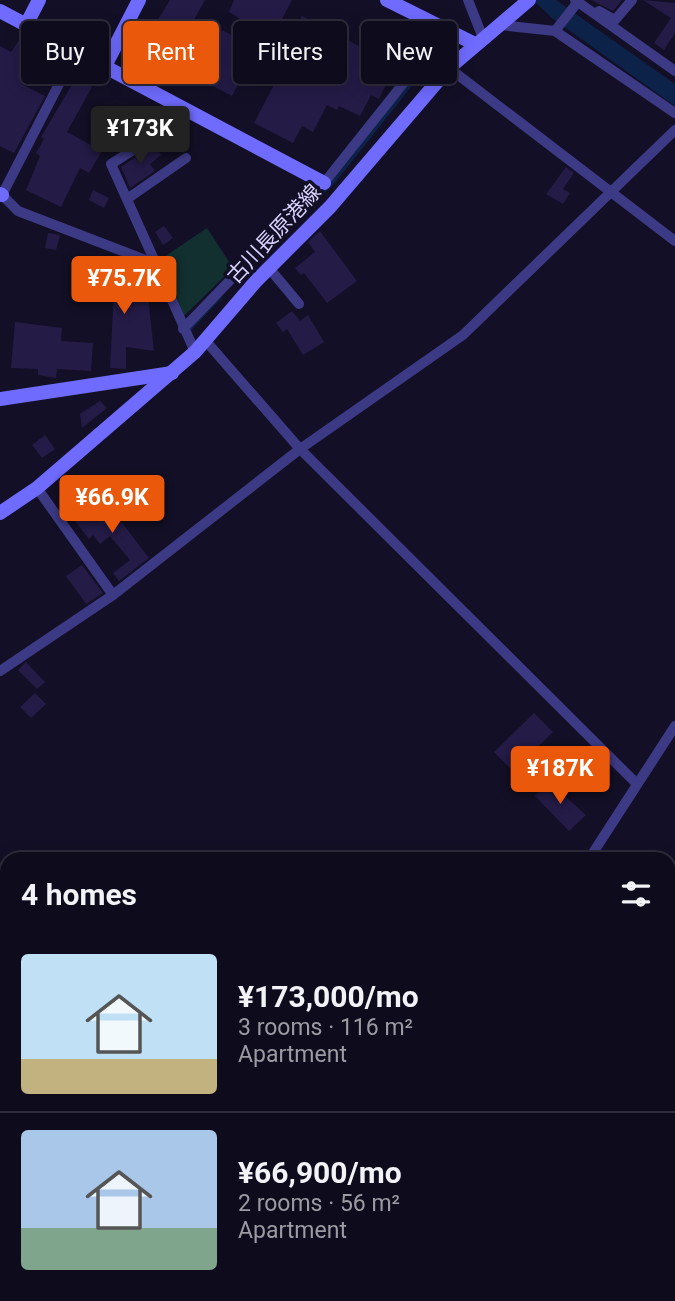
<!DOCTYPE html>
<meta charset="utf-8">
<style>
:root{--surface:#0e0b1c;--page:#171425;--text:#f1f3f6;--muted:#9b9ba3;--line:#2e2b3b;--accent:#ea580c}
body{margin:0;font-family:Roboto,"Noto Sans JP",sans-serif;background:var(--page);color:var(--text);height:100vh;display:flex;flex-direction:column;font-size:26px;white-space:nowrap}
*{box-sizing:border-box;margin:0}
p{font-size:23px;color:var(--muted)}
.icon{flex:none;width:38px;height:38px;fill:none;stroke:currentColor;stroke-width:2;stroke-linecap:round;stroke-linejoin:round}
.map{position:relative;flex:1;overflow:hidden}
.panel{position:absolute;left:0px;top:852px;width:676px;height:450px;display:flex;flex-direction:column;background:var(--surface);border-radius:21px 21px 0 0;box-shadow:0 4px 18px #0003,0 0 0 2px var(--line)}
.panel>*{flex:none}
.top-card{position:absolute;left:21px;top:21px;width:634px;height:63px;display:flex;gap:14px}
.price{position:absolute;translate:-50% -60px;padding:0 16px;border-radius:7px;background:var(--accent);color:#fff;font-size:23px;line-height:46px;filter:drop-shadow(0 2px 4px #0008)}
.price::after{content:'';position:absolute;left:50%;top:42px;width:21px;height:16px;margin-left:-10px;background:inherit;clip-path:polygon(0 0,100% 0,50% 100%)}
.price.selected{background:#222;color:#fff}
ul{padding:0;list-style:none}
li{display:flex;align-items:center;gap:21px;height:175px;padding:0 21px}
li+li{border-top:2px solid var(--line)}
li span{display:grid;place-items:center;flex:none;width:196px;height:140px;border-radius:7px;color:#555}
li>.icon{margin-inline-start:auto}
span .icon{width:84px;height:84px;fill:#fffc;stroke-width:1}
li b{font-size:30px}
h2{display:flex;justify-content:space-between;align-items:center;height:84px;padding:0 21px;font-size:30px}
.tag{padding:0 24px;border-radius:7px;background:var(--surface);box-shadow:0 4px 18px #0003,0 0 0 2px var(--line);font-size:24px;line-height:63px}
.tag.selected{background:var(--accent);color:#fff}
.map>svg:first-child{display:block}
.green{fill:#12302f}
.water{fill:#0c2248}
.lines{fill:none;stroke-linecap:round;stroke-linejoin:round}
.stream{stroke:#0c2248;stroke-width:3.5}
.building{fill:#241b47}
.street{stroke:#3d3a85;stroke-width:10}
.secondary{stroke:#6f6bff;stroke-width:14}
.highway{stroke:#ff4fa3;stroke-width:18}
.labels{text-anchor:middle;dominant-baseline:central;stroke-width:7;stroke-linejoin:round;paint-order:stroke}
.street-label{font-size:21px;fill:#d9d4ff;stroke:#130f26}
</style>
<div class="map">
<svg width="675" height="1301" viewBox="0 0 675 1301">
<rect width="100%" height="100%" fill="#130f26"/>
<polygon class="green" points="207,228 233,268 184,316 161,259"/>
<polygon class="water" points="533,0 556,0 675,84 675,106 552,18"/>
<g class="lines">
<g class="stream">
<polyline points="284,231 335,180 439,49"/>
<polyline points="190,329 220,297"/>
</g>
</g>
<g class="building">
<polygon points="170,0 205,0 163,75 140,61 150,44 137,36 146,21 154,26"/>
<polygon points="234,0 292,0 272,38 229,12"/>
<polygon points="591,0 622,0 613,11"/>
<polygon points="643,0 675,3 675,33 664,50 654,43 671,18"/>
<polygon points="302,16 378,56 373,65 386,71 383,78 388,80 379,99 371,95 360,116 339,106 337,110 327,105 313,132 302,126 293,143 254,123 291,52 284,49"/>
<polygon points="222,30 257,48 232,96 197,78"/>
<polygon points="19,40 39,51 21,84 45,96 14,153 0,146 0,46 11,52"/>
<polygon points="76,78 92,87 67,132 102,151 89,173 80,168 61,207 26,190 40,156 36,153 44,139 41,137"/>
<polygon points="154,145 161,155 150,164 155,171 130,188 121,167"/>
<polygon points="566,167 574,173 563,189 570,193 563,204 546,194"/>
<polygon points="93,190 109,198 104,208 89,200"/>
<polygon points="164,226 173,238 163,245 155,232"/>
<polygon points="320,231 357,281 327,303 304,273 301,275 295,268 315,252 308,242"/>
<polygon points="48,233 60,235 56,250 45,248"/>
<polygon points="95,272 129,272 129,298 148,296 154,351 126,347 126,369 110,368 114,289 77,289 78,278 95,279"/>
<polygon points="292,311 300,321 308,315 324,342 303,355 287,329 283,332 276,323"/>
<polygon points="15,322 62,328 61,341 93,343 91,371 57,369 56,378 38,375 38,369 11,368"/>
<polygon points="100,401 107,408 82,428 80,414"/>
<polygon points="45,435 55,449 42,458 32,445"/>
<polygon points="103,498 149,558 119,581 113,573 130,560 110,536 100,544 93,535 89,539 75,521"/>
<polygon points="82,565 103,593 86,604 66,576"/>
<polygon points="26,662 45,682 37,689 18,670"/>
<polygon points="35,693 46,704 31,718 20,707"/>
<polygon points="534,713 553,732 513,771 494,752"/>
<polygon points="549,782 586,815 569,831 535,796"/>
</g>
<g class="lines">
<g class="street">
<polyline points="468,0 483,38"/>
<polyline points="575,0 675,71"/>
<polyline points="599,11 615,20 632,0"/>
<polyline points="500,25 555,31 675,113"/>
<polyline points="555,31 577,3"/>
<polyline points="76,51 2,195 18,211 156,264 195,352"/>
<polyline points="449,68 675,241"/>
<polyline points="127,199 186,158"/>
<polyline points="156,264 111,164 193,112"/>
<polyline points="269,268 299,304"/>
<polyline points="183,329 324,183 445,31"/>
<polyline points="205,340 300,449 637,784"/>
<polyline points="37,488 113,595"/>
<polyline points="0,671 113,595 300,449 463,335 675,130"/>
<polyline points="589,859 675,726"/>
<polyline points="0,1035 7,1037"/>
<polyline points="483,1295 493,1301"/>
<polyline points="249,1301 255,1295"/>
</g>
<g class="secondary">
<polyline points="387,0 475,44"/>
<polyline points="0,11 324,183"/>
<polyline points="26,25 39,0"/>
<polyline points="105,66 139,0"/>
<polyline points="0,194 2,195"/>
<polyline points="0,399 172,373"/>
<polyline points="0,513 37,488 195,352 256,281 330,207 449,68 529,0"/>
</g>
<g class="highway">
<polyline points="0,989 7,991"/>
<polyline points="668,1056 675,1060"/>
<polyline points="668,1078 675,1077"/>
<polyline points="668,1237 675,1251"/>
</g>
</g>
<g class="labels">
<g class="street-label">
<text transform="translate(274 234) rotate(-47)">古川長原港線</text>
</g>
</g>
</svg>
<b class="price selected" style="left:140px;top:166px">¥173K</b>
<b class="price" style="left:124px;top:316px">¥75.7K</b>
<b class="price" style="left:112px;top:535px">¥66.9K</b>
<b class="price" style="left:560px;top:806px">¥187K</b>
<div class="top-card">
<a class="tag">Buy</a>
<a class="tag selected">Rent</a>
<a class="tag">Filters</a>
<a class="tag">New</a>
</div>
<section class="panel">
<h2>4 homes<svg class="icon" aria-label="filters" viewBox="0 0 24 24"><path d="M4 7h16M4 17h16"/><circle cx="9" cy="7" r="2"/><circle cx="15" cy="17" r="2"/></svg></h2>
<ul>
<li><span style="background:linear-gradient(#bfe0f5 75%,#c2b280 0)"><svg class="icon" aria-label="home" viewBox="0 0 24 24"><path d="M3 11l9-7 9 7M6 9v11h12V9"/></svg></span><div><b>¥173,000/mo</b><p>3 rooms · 116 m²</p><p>Apartment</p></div></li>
<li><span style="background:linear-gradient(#a9c7e8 70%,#7fa58c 0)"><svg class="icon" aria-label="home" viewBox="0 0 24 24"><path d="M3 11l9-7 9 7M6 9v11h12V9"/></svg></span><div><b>¥66,900/mo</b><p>2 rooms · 56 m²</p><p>Apartment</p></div></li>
</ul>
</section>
</div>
